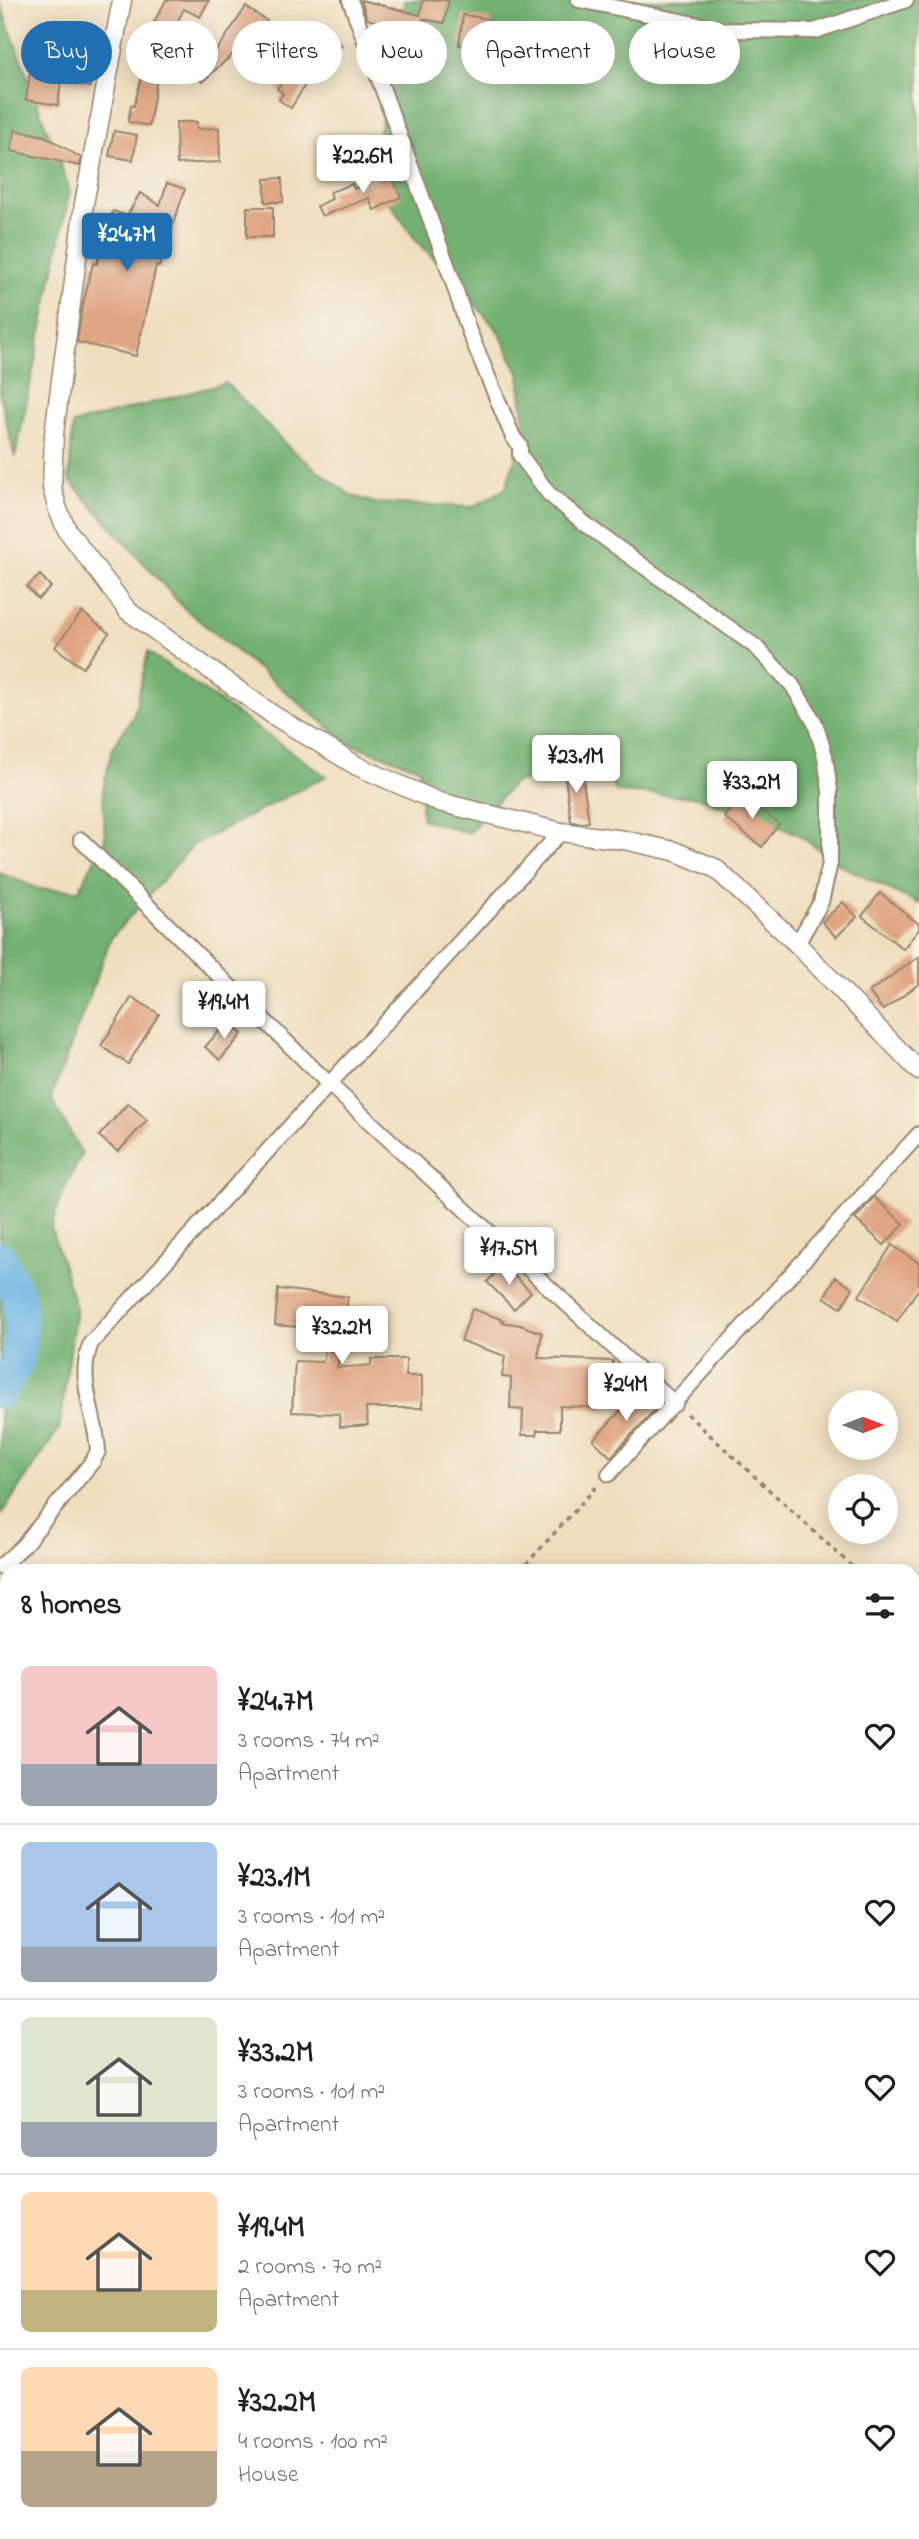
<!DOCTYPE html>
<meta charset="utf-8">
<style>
:root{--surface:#fff;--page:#f6f6f6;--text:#202124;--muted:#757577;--line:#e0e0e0;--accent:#1f6fb2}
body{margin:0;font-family:"Indie Flower",sans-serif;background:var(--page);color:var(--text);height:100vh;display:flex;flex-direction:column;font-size:26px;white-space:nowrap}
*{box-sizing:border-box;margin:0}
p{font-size:23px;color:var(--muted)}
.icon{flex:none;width:38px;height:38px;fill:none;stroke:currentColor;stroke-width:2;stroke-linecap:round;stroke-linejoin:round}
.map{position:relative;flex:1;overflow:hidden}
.side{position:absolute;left:0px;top:1564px;width:920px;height:975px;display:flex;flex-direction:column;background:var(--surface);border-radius:21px 21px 0 0;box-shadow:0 4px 18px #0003}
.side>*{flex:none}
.top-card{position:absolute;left:21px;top:21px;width:878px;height:63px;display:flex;gap:14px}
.needle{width:46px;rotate:90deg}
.tools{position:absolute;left:828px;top:1390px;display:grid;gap:14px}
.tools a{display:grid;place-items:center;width:70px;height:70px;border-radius:50%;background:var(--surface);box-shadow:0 4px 18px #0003;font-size:35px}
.price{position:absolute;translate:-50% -60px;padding:0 16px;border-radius:7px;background:#fff;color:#222;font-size:23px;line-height:46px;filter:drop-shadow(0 2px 4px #0008)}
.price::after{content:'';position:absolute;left:50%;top:42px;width:21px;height:16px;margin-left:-10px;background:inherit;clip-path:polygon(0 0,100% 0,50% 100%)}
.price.active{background:var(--accent);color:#fff}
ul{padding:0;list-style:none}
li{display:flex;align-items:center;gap:21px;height:175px;padding:0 21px}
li+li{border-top:2px solid var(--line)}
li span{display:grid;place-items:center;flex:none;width:196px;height:140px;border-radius:10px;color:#555}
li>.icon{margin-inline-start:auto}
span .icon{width:84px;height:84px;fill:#fffc;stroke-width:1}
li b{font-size:30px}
h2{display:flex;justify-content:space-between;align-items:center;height:84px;padding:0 21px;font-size:30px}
.chip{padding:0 24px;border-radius:32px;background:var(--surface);box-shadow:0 4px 18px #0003;font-size:24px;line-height:63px}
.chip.active{background:var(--accent);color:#fff}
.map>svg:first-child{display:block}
.forest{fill:#73b172;stroke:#576e48;stroke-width:2}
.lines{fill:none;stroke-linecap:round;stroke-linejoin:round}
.river{stroke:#69b4e2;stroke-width:33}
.building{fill:#e0a683}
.minor-casing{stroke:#96846e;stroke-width:18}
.tertiary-casing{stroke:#96846e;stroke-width:21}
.secondary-casing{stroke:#96846e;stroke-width:24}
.path{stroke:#96846e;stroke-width:3.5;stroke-dasharray:5 5;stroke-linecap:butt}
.minor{stroke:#fff;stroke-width:14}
.tertiary{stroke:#fff;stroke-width:18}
.secondary{stroke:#f8e8c3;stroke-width:21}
</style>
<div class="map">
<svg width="919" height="2539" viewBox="0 0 919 2539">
<rect width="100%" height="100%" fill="#f7f3e8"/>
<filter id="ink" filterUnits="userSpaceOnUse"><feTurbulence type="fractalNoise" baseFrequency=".0143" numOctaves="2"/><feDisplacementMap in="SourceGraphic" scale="14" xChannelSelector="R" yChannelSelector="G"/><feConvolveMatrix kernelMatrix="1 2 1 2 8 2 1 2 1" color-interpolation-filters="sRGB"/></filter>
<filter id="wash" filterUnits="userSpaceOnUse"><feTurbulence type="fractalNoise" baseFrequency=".00686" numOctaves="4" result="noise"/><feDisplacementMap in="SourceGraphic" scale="28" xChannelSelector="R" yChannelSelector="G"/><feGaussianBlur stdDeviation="1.57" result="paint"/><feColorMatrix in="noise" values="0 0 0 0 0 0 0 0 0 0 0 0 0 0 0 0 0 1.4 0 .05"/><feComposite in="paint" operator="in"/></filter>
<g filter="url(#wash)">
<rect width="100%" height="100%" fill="#f0dfbf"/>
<g class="forest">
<polygon points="405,0 919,0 919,904 842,866 796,833 697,797 617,792 599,763 514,783 468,833 422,819 419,768 348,743 184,608 69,480 73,424 226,383 290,449 350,495 375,503 473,507 505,489 520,445 524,420 519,373 499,332 442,266 418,243 387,199 377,143"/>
<polygon points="0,3 70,191 15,458 0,395"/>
<polygon points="148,652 326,776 193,845 111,938 51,1098 82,1154 62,1194 51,1228 76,1308 59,1429 0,1516 0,873 39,889 79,890 105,839 103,790 112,749 134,715"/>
<polygon points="919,1713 919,1928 914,1930 914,1715"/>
<polygon points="7,1793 7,1950 0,1951 0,1796"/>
<polygon points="919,2478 919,2539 820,2539 830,2532 914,2532 914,2482"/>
</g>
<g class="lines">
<g class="river">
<polyline points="0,1258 19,1297 21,1332 17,1363 0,1392"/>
<polyline points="914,1786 919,1784"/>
<polyline points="0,1833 7,1830"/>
</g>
</g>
<g id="blocks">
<g class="building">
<polygon points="166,0 209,0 200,17 184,9 172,32 154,22"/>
<polygon points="361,0 420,15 423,0 449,0 444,23 423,19 419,33 367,19"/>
<polygon points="246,7 270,23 252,49 244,44 202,82 198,78 207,66 198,56 211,44 217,50"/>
<polygon points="463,15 491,19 487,48 459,45"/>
<polygon points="316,28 342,45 321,78 313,72 291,108 279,100 283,93 277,89"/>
<polygon points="79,33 99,37 90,87 61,81 58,105 26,100 33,51 74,57"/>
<polygon points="144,68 158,72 149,126 128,122 131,105 134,106"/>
<polygon points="176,122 197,122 197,129 219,128 220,162 177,164"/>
<polygon points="15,130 45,136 81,158 80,166 11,151"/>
<polygon points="114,131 137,135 133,160 109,156"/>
<polygon points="389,172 401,197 374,210 369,198 322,216 317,206 332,199 330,192 352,184 354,189"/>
<polygon points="282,178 283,202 265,202 265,179"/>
<polygon points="167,183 185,189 159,267 156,266 136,356 77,342 81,313 93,263 97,264 113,211 127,216 140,193 160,205"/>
<rect x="247" y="207" width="26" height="30"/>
<polygon points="40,575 51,587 38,599 27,587"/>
<polygon points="82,612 109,633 83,668 55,647"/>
<polygon points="581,766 589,822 582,823 571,822 564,769"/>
<polygon points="741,795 779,824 762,847 724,817"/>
<polygon points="880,893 919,924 919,929 903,949 862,916"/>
<polygon points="843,902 857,917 836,937 822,922"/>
<polygon points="919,957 919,984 883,1010 869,992"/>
<polygon points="132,997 159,1014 128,1064 101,1046"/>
<polygon points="228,1021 242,1034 220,1060 205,1047"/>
<polygon points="128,1103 147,1120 118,1152 99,1136"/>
<polygon points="874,1197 904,1224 884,1245 855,1219"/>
<polygon points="892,1245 919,1263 919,1288 897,1321 859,1296"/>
<polygon points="503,1265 531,1292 514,1309 487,1282"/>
<polygon points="836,1277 853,1288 841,1308 824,1297"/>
<polygon points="278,1289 348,1297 337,1368 371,1365 371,1359 406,1359 406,1376 422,1376 422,1408 366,1408 368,1425 340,1427 339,1414 292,1412 295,1361 323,1362 328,1336 310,1328 275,1325"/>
<polygon points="472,1309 504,1320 502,1322 520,1325 542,1333 538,1358 613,1361 613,1375 605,1375 604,1408 560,1406 560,1430 537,1430 537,1435 522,1435 523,1410 510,1409 511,1378 502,1377 505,1356 461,1341"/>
<polygon points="642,1388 659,1405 611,1457 593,1440"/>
</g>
</g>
</g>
<g filter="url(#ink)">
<use href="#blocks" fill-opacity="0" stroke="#96846e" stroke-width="2"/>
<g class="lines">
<g class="minor-casing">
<g id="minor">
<polyline points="350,0 451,276 469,331 513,437 520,446 520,455 549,494 589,527 756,647 792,685 815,723 825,756 830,791 830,863 821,902 797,944"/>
<polyline points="579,0 724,30 815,31 906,0"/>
<polyline points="81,840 329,1084 675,1404"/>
<polyline points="609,1474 919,1134"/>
<path d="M0,1567L23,1546L93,1461L98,1451C96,1414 76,1380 91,1343L561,832"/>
</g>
</g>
<g class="tertiary-casing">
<polyline id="tertiary" points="122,0 84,204 54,434 52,488 58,510 67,530 128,611 273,715 357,766 439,802 561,832 624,840 674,851 715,868 797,944 919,1071"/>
</g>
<g class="secondary-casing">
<g id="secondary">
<polyline points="914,2148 919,2143"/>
<polyline points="558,2539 561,2532"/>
</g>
</g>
<g class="path">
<polyline points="687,1414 858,1572"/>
<polyline points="519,1572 600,1483"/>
<polyline points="914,1622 919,1627"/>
<polyline points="0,1968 7,1967"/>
<polyline points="0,2001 7,2000"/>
<polyline points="914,2052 919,2050"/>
<polyline points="0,2406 7,2408"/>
<polyline points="419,2532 441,2539"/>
<polyline points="65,2539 67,2532"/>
<polyline points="389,2539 391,2532"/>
</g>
<use href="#minor" class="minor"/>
<use href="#tertiary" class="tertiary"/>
<use href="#secondary" class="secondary"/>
</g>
</g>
</svg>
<div class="tools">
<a><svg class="needle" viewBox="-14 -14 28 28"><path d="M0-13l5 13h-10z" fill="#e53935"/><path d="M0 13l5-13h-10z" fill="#757577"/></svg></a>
<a><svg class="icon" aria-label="locate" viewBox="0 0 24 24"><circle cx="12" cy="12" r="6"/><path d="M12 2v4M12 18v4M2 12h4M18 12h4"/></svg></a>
</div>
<b class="price" style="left:363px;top:195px">¥22.6M</b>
<b class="price active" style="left:127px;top:273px">¥24.7M</b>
<b class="price" style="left:576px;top:795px">¥23.1M</b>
<b class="price" style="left:752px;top:821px">¥33.2M</b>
<b class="price" style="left:224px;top:1041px">¥19.4M</b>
<b class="price" style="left:509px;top:1287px">¥17.5M</b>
<b class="price" style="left:342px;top:1366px">¥32.2M</b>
<b class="price" style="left:626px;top:1423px">¥24M</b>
<div class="top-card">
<a class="chip active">Buy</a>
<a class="chip">Rent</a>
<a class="chip">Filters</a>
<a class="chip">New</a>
<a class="chip">Apartment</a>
<a class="chip">House</a>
</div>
<section class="side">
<h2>8 homes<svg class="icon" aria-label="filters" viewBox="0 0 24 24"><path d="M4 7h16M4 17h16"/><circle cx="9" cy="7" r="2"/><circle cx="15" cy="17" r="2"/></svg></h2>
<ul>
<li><span style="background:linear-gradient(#f6c9c9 70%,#9aa5b1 0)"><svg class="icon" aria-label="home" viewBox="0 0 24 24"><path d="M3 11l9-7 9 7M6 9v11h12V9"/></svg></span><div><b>¥24.7M</b><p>3 rooms · 74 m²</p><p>Apartment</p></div><svg class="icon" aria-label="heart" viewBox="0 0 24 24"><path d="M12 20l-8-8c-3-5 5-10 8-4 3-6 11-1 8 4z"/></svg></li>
<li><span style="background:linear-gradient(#a9c7e8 75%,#9aa5b1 0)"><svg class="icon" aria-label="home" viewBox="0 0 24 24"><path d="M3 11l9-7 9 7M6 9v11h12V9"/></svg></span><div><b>¥23.1M</b><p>3 rooms · 101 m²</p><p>Apartment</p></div><svg class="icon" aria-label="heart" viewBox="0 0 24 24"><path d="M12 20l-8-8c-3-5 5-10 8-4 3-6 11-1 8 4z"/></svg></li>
<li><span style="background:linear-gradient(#dfe7d0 75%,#9aa5b1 0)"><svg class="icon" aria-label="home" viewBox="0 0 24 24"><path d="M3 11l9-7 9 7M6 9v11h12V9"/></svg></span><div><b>¥33.2M</b><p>3 rooms · 101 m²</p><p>Apartment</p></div><svg class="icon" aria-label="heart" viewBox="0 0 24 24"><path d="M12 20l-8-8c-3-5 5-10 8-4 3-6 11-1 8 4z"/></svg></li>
<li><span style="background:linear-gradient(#ffd9b3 70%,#c2b280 0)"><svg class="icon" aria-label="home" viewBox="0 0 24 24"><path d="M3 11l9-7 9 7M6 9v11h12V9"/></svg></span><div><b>¥19.4M</b><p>2 rooms · 70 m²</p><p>Apartment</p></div><svg class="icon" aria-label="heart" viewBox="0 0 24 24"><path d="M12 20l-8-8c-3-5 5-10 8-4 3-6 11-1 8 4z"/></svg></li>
<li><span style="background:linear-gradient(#ffd9b3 60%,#b9a48a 0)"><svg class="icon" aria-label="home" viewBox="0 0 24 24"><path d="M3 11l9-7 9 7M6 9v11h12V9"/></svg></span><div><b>¥32.2M</b><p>4 rooms · 100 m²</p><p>House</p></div><svg class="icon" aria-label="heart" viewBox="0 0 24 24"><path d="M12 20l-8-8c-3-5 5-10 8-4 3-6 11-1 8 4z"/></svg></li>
</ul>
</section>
</div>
